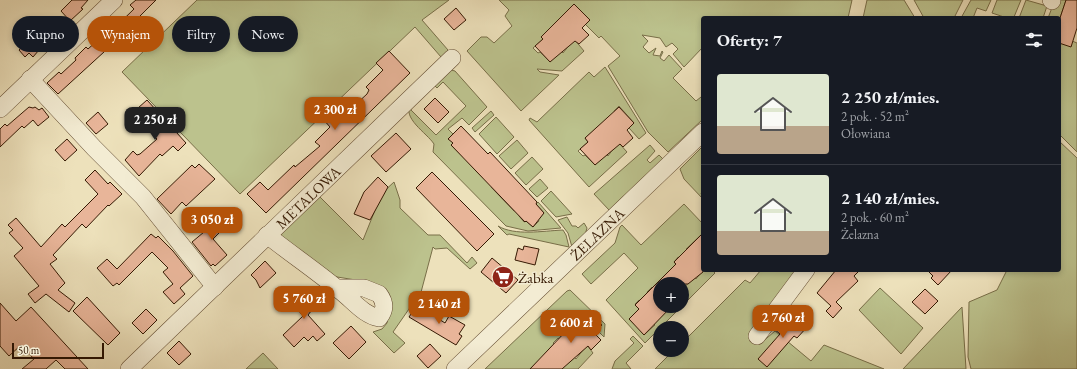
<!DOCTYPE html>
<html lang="pl">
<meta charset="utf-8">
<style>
:root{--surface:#171b24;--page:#242831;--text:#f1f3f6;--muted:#9ea1a6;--line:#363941;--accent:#b45309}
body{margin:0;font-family:"EB Garamond",serif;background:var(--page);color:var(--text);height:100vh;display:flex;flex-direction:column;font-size:15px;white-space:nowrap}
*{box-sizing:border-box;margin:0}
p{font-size:13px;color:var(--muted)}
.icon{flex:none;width:22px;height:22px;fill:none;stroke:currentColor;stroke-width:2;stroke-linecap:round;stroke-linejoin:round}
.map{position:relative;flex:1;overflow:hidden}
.panel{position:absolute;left:701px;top:16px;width:360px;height:256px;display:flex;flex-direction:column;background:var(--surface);border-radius:4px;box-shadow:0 2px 6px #0003}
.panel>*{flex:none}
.guide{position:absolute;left:12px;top:16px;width:380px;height:36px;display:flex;gap:8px}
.controls{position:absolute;left:653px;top:277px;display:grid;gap:8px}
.controls a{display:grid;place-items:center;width:36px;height:36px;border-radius:50%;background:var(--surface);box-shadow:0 2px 6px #0003;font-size:20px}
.scale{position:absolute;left:12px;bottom:10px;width:92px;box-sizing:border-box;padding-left:4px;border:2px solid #351903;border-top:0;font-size:11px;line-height:14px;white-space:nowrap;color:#351903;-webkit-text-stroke:3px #f3ecd3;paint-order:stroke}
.price{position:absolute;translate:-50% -34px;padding:0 9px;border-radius:8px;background:var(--accent);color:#fff;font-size:13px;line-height:26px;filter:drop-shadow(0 1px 2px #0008)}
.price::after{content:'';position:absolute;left:50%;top:24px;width:12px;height:9px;margin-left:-6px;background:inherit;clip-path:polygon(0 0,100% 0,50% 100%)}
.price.active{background:#222;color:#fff}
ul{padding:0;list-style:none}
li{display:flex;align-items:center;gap:12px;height:100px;padding:0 16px}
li+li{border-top:1px solid var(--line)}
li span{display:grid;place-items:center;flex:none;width:112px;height:80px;border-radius:4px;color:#555}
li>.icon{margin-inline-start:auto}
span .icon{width:48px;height:48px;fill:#fffc;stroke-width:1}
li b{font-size:17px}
h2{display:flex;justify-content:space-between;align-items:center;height:48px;padding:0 16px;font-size:17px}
.pill{padding:0 14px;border-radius:18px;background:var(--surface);box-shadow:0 2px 6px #0003;font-size:14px;line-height:36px}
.pill.active{background:var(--accent);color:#fff}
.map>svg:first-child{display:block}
.green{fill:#bcc28d;stroke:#786e48;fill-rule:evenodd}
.building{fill:#e8b599;stroke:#351903}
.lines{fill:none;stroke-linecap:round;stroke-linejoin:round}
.minor-casing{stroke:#634b31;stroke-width:18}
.minor{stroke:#f3ecd3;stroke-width:17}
.labels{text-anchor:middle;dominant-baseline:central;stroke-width:3;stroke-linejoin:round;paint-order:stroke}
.street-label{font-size:15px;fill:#351903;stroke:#f3ecd3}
.poi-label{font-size:15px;fill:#351903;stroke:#f3ecd3;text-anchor:start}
</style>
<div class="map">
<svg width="1077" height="369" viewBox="0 0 1077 369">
<rect width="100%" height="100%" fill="#ede1bb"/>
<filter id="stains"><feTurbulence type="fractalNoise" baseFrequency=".005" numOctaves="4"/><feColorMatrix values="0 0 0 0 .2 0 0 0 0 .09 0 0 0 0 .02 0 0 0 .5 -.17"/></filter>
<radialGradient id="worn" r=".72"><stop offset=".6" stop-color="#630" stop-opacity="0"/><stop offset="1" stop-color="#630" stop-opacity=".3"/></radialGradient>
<g class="green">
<polygon points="197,0 449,0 422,20 448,50 441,57 415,27 240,194 122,72"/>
<polygon points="499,0 852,0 848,18 703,18 703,47 684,67 673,54 678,49 672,43 666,47 660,38 642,35 648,41 643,47 649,53 656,48 653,55 660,56 662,51 663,52 660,58 664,61 669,55 682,69 673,78 696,101 701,97 703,98 703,119 668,152 648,132 608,66 620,56 601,36 599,38 585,24 589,20 574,4 569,9 571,10 541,37 543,39 533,48 538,53 540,52 550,62 559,49 563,53 574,39 584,51 562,71 537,69 540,72 559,75 521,111 467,51 481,37 487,37 494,43 512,26 505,16 509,10"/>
<polygon points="867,0 904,0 915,18 863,18"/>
<polygon points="914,0 963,0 954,18 924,18"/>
<polygon points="971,0 991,0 986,11 977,8 973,18 961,18"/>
<polygon points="997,0 1021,0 1014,17 1007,18 992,13"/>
<polygon points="1026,0 1047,6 1043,18 1019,18"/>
<polygon points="1055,0 1066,0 1059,21 1059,18 1048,18"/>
<polygon points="1072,41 1077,43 1077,152 1059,134 1059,43"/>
<polygon points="605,67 646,133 639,139 629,128 634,123 619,106 614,111 615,113 585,138 588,142 578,151 583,156 585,155 595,165 603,157 604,152 608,156 618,142 627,152 589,187 529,120 530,118 537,122 589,72 594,77"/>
<path d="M451,70L455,71L487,107L469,125L462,118L448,129L453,134L449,139L453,143L451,145L463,157L464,155L483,178L485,177L493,185L491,187L514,211L516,210L520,214L519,216L524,222L526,221L533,227L539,221L538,219L544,213L536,204L538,202L561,228L528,231L506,226L433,152L434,144C427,133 401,118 411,103L448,71ZM443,82L466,106L436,135L411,110V106L433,84L437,88Z"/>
<polygon points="491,111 494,115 475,132 472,128"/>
<polygon points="496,117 514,137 497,154 479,134"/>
<polygon points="517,140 528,153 511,169 499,156"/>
<polygon points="1059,141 1077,158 1077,369 971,369 968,357 969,302 997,290 1007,270 1059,270"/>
<polygon points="650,145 655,151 647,160 650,163 659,155 663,159 609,210 594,194"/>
<polygon points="703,146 703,191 701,193 703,199 684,179 680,169"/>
<polygon points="532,157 543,169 526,185 515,173"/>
<polygon points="540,179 548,188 537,197 529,189"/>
<polygon points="394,182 400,200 400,208 428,235 440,235 467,263 472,257 477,263 470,269 447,248 435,249 433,247 420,296 418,296 393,332 405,343 394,353 373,332 382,329 387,323 390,306 362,281 331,276 281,238 281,231 318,195 363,240 382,193"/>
<polygon points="551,191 572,214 556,217 541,201"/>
<polygon points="684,204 703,224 703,233 686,249 688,251 680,258 678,257 674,262 677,266 673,267 654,289 652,287 647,292 648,294 641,301 639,300 635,304 639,309 629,319 634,324 635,323 644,335 655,325 651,321 657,321 668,308 673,312 679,306 682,306 683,302 684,304 645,343 606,300 638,268 624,253 591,284 582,274 615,243 620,227 622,225 641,245"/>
<polygon points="567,217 572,226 576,226 578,228 584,223 587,228 585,235 572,247 568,233 558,220"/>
<path d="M498,226C515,236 542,231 563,230L566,235L569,247L509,234L507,235Z"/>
<polygon points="703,270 712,270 715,273 687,301 682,295 682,290 691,280 692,275 696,279"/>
<polygon points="761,270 801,270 750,337 760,344 775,331 811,361 824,345 884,369 655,369 674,350 682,350 682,343 745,280 750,283"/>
<polygon points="880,288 923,328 901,354 859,310"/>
<polygon points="570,290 605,324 604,337 597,330 602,325 586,310 582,314 583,315 572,326 571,325 560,339 558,338 553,343 556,346 530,369 485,369 567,291"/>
<polygon points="962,307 966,369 903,369"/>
<polygon points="633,336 643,346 626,363 631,369 612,369 615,361 634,343 630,339"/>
<polygon points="587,345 593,353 578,369 562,369 572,355 576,359"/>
<polygon points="263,353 278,369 246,369"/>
</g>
<g class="building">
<polygon points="72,0 88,0 81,8 83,9 70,21 61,11"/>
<polygon points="136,0 156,0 129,27 135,34 122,47 116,41 58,94 47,83 59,72 61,74 76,60 75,58 86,47 88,49 98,40 100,42 134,9 130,5"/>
<polygon points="1066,0 1077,0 1077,28 1071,47 1059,43 1059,21"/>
<polygon points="574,4 590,20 582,28 589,35 579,44 575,41 550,62 535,46 543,39 541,37"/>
<polygon points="456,8 466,20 454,30 444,19"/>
<polygon points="32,17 51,36 33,57 29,53 25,57 19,50 31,38 18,25 25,18 28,21"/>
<polygon points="389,51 410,73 266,213 247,194 260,182 268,190 294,165 295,167 320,146 315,142 330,127 323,119 334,108 342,117 367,94 369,90 366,87 383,70 376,63"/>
<polygon points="435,98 449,112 438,123 424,109"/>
<polygon points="147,100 186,143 178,151 173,146 162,156 160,154 139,176 125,160 133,151 137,155 140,154 157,139 154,136 159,132 138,108"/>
<polygon points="29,107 33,108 35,107 39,110 42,108 49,117 38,126 33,120 24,128 22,126 0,147 0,129 5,124 7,126"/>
<polygon points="619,107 634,123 627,130 633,138 623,147 620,144 595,165 580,149 588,142 585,138"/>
<polygon points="98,112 108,124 96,134 86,123"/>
<polygon points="461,126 488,154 490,152 537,202 536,204 544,213 533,227 526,221 525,222 451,145 453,143 448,139"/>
<polygon points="396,133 411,149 386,172 371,156"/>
<polygon points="67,139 77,150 65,161 55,150"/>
<polygon points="199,164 215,179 186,206 182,202 171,214 157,199 192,165 195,168"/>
<polygon points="95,170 108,184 110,182 122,194 109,206 108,205 86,228 82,224 53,255 57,259 50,264 65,283 58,290 75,303 69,312 46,294 35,303 28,294 39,286 14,256 23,248 9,233 13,230 8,225 16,218 41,247 62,224 65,227 98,194 85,180"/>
<polygon points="432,172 494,234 477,251 416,188"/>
<polygon points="378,177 388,187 370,220 354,214 364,192"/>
<polygon points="221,212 229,223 213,239 227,255 215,266 213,264 211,266 192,242 204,232 203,230"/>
<polygon points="703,233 703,272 688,284 660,284 660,306 672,306 644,335 629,319 639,309 635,305 676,264 674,262"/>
<polygon points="151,234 156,238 158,236 173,251 193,276 180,288 185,294 174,304 163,292 173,284 163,272 168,268 152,252 119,285 117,283 113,286 97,268 107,259 117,269"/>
<polygon points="524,246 539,249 535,265 515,260 518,248 523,250"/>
<polygon points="492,258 518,280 506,293 481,272"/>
<polygon points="265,261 276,273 260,288 256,280 251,275"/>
<polygon points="836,270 860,270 854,276 858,281 836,302 842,308 833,318 826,311 831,306 817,293"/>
<polygon points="927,270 952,270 938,285 931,278 933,276"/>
<polygon points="301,289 305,293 308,291 318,302 308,315 325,334 317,341 313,336 308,341 304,337 294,347 283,335 303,316 290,300"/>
<polygon points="925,289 938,301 925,314 912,302"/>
<polygon points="87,297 120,333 108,345 73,311"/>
<polygon points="0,303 16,321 31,307 88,369 65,369 56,360 46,369 22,369 34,359 21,345 9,356 0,346"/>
<polygon points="417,305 445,323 449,316 465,325 459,334 462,336 456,345 409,317"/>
<polygon points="146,309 157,320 143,334 132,323"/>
<polygon points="586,310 602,325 594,333 601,340 591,350 588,346 562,369 530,369"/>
<polygon points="797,316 808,326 797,338 794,336 767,367 758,359 780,334 774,329 782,326 787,320 790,323"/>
<polygon points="351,326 366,342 349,359 333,343"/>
<polygon points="179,341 191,354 179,365 167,353"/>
<polygon points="430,344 441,356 428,368 417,356"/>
</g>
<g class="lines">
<g class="minor-casing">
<g id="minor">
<polyline points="1051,0 1052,1"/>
<polyline points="30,79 94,148 143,197 215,287"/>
<polyline points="0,109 114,0"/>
<path d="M267,235C291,254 316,271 339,290C352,299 363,315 379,318C386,309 385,302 379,294L364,288H337"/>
<polyline points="757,336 806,270"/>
<path id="s1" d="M129,369L452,58"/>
<path id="s2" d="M455,369L703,132"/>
</g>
</g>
<use href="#minor" class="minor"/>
</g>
<defs>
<g id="supermarket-disc" transform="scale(1.15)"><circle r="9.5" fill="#8f2418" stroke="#f3ecd3"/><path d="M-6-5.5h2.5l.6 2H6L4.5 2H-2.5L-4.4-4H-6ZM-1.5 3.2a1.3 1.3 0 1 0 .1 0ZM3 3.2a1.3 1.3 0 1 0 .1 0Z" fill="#fff"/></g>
</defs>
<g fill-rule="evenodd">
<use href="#supermarket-disc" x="503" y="277"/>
</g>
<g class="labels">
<g class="street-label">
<text stroke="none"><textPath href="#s1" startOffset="248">METALOWA</textPath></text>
<text stroke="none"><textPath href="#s2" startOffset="196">ŻELAZNA</textPath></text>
</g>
<g class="poi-label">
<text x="518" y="277">Żabka</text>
</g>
</g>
<rect width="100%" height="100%" filter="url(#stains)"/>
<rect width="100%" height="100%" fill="url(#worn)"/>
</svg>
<div class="controls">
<a>+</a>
<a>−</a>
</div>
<div class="scale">50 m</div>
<b class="price" style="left:335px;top:131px">2 300 zł</b>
<b class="price active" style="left:155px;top:141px">2 250 zł</b>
<b class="price" style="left:212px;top:241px">3 050 zł</b>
<b class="price" style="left:304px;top:320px">5 760 zł</b>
<b class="price" style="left:439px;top:325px">2 140 zł</b>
<b class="price" style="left:783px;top:339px">2 760 zł</b>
<b class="price" style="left:571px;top:344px">2 600 zł</b>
<div class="guide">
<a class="pill">Kupno</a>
<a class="pill active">Wynajem</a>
<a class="pill">Filtry</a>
<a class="pill">Nowe</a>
</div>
<section class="panel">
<h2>Oferty: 7<svg class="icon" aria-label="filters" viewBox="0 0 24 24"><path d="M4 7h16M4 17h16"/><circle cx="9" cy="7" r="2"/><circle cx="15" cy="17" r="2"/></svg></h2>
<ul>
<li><span style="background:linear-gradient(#dfe7d0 65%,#b9a48a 0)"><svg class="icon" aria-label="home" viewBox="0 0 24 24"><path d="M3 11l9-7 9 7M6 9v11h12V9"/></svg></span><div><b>2 250 zł/mies.</b><p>2 pok. · 52 m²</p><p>Ołowiana</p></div></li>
<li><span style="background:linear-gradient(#dfe7d0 70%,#b9a48a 0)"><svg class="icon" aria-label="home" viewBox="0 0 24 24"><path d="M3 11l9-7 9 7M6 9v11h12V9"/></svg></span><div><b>2 140 zł/mies.</b><p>2 pok. · 60 m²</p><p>Żelazna</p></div></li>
</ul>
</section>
</div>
